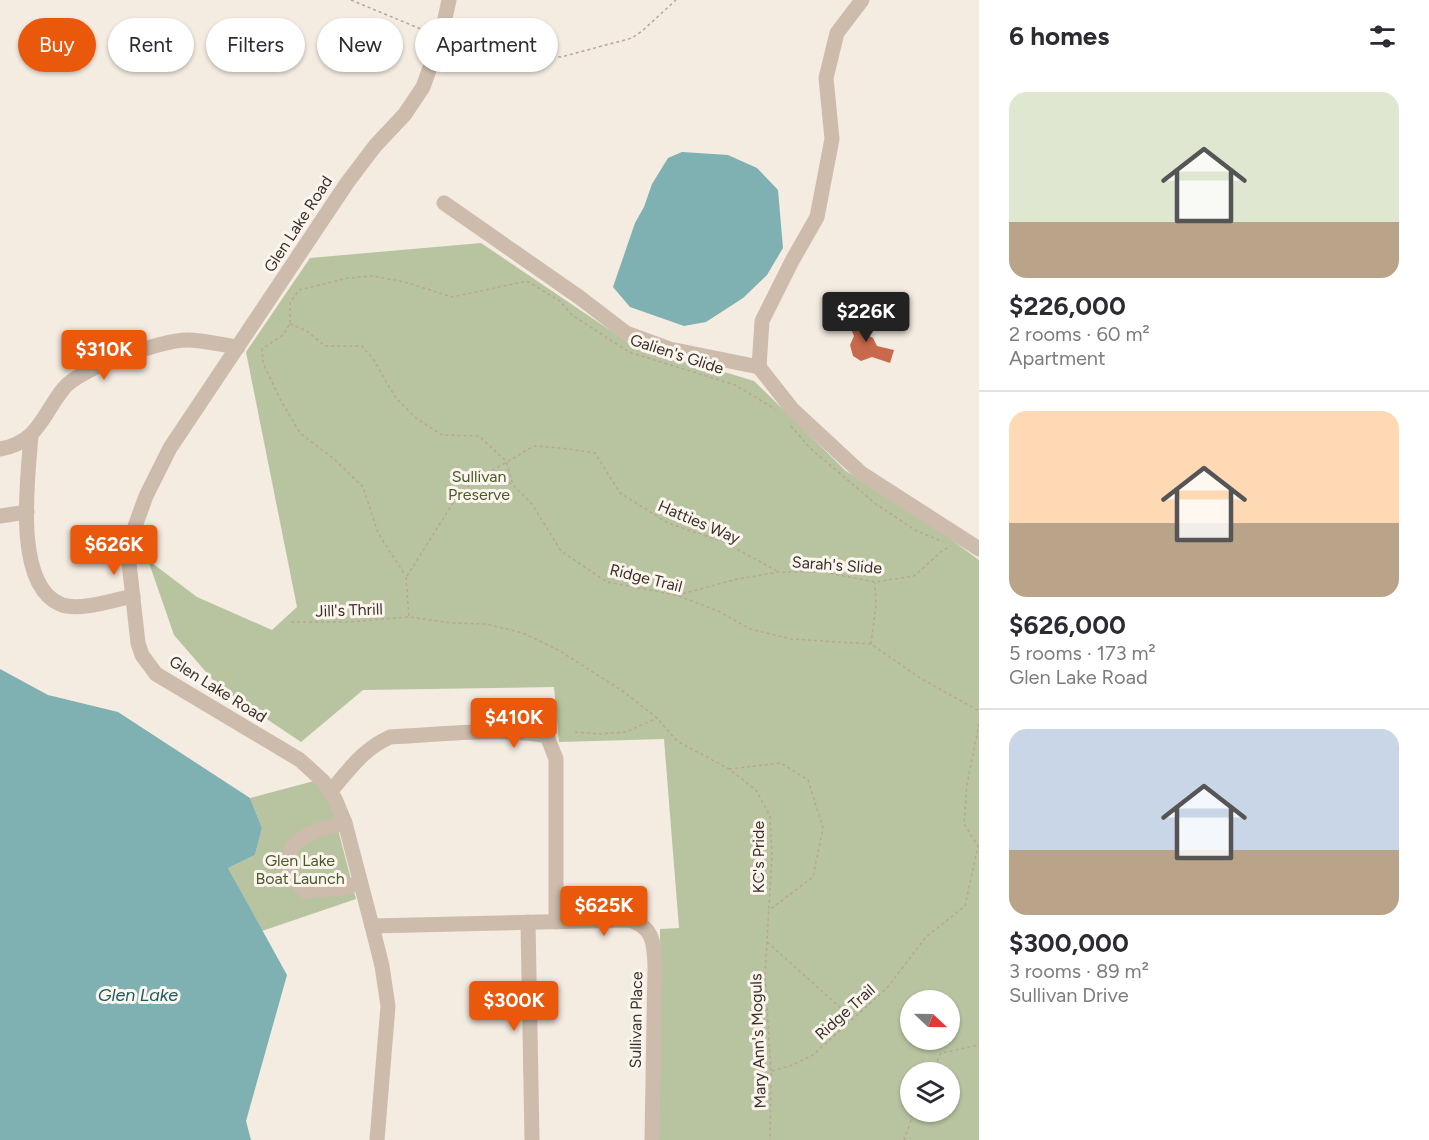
<!DOCTYPE html>
<meta charset="utf-8">
<style>
:root{--surface:#fff;--page:#f7f7f7;--text:#2b2b33;--muted:#7c7c81;--line:#e1e1e2;--accent:#ea580c}
body{margin:0;font-family:Figtree,sans-serif;background:var(--page);color:var(--text);height:100vh;display:flex;flex-direction:column;font-size:22px;white-space:nowrap}
*{box-sizing:border-box;margin:0}
p{font-size:20px;color:var(--muted)}
.icon{flex:none;width:33px;height:33px;fill:none;stroke:currentColor;stroke-width:2;stroke-linecap:round;stroke-linejoin:round}
.map{position:relative;flex:1;overflow:hidden}
.details{display:flex;flex-direction:column;background:var(--surface);width:450px}
.details>*{flex:none}
.guide{position:absolute;left:18px;top:18px;width:570px;height:54px;display:flex;gap:12px}
.needle{width:39px;rotate:112deg}
.controls{position:absolute;left:900px;top:990px;display:grid;gap:12px}
.controls a{display:grid;place-items:center;width:60px;height:60px;border-radius:50%;background:var(--surface);box-shadow:0 2px 4px #0004;font-size:30px}
.price{position:absolute;translate:-50% -51px;padding:0 14px;border-radius:6px;background:var(--accent);color:#fff;font-size:20px;line-height:39px;filter:drop-shadow(0 2px 3px #0008)}
.price::after{content:'';position:absolute;left:50%;top:36px;width:18px;height:14px;margin-left:-9px;background:inherit;clip-path:polygon(0 0,100% 0,50% 100%)}
.price.selected{background:#222;color:#fff}
ul{padding:0;list-style:none}
li{display:grid;align-content:center;gap:12px;height:318px;padding:0 30px}
li+li{border-top:2px solid var(--line)}
li span{display:grid;place-items:center;height:186px;border-radius:18px;color:#555}
li>.icon{margin-inline-start:auto}
span .icon{width:108px;height:108px;fill:#fffc;stroke-width:1}
li b{font-size:26px}
h2{display:flex;justify-content:space-between;align-items:center;height:72px;padding:0 30px;font-size:26px}
.tag{padding:0 21px;border-radius:27px;background:var(--surface);box-shadow:0 2px 4px #0004;font-size:21px;line-height:54px}
.tag.selected{background:var(--accent);color:#fff}
main{display:flex;flex:1;min-height:0}
.map>svg:first-child{display:block}
.green{fill:#b8c4a0;fill-rule:evenodd}
.water{fill:#7fb0b2}
.building{fill:#c8694b}
.lines{fill:none;stroke-linecap:round;stroke-linejoin:round}
.path{stroke:#b9a596;stroke-width:1.5;stroke-dasharray:3 3;stroke-linecap:butt}
.minor{stroke:#cdbbac;stroke-width:15}
.labels{text-anchor:middle;dominant-baseline:central;stroke-width:6;stroke-linejoin:round;paint-order:stroke}
.street-label{font-size:16px;fill:#3b302b;stroke:#fbf5ee}
.park-label{font-size:16px;fill:#4a5a2e;stroke:#fbf5ee}
.water-label{font-size:18px;font-style:italic;fill:#1f5a5e;stroke:#fbf5ee}
</style>
<main>
<div class="map">
<svg width="979" height="1140" viewBox="0 0 979 1140">
<rect width="100%" height="100%" fill="#f4ebe1"/>
<g class="green">
<path d="M481,243L629,343L754,381L846,471L945,535L979,560V1140H659L660,929L679,928L664,739L559,742L554,687L363,690L301,742L219,687L174,635L148,560L197,597L272,630L297,607L246,352L310,258ZM910,1000H950V1040H910ZM910,1072H950V1112H910Z"/>
<polygon points="314,781 325,791 334,814 356,899 262,931 228,868 255,855 262,828 250,798"/>
</g>
<g class="water">
<polygon points="682,152 728,155 757,168 778,190 783,248 767,275 743,298 706,322 684,326 630,307 613,287 635,223 644,207 652,184 668,158"/>
<polygon points="0,669 48,695 118,712 250,798 262,828 255,855 228,868 287,975 246,1121 251,1140 0,1140"/>
</g>
<polygon class="building" points="857,312 865,334 873,338 877,346 894,350 890,363 872,357 861,361 853,356 850,345 854,336 846,316"/>
<g class="lines">
<g class="path">
<polyline points="351,0 428,32"/>
<polyline points="452,41 484,51 561,57 632,38 642,31 676,0"/>
<polyline points="290,323 290,303 299,290 348,278 373,276 405,282 452,297 527,281 560,301 572,315 629,352 735,385 775,409"/>
<polyline points="290,324 307,331 325,346 362,346 374,360 395,397 416,418 442,435 479,436 506,461 513,485 532,504 561,551 607,582 676,595 718,611 750,629 791,639 871,644 920,678 979,711"/>
<polyline points="289,325 283,335 262,349 263,363 280,399 300,433 334,459 363,487 378,533 405,575"/>
<polyline points="791,426 810,448 876,504 915,530 943,542"/>
<polyline points="486,474 512,484"/>
<polyline points="407,576 458,495 476,480 534,446 562,448 595,453 620,493 668,523 724,542 779,572"/>
<polyline points="406,577 409,617 452,623 486,624 523,633 560,651 624,692 657,718 677,741 729,769 756,790 770,816 772,855 765,975 771,1071 770,1140"/>
<polyline points="677,595 738,579 779,572 823,572 875,582 914,576 942,551 951,546"/>
<polyline points="291,622 348,622 408,617"/>
<polyline points="871,644 876,605 875,583"/>
<polyline points="575,732 598,734 626,732 657,718"/>
<polyline points="729,769 781,763 808,780 823,828 813,877 768,911"/>
<polyline points="767,942 853,1019"/>
<polyline points="772,1071 790,1066 813,1055 887,988 926,937 965,906 978,846 964,824 967,784 979,724"/>
<polyline points="932,1072 941,1053 979,1045"/>
<polyline points="904,1140 914,1112"/>
</g>
<g class="minor">
<polyline points="444,203 579,297 626,333 670,349 759,367 792,409 861,473 979,549"/>
<polyline points="759,367 762,321 792,261 817,217 832,139 826,78 837,33 862,0"/>
<path d="M31,436C28,477 13,584 60,604C78,612 114,600 133,596"/>
<path d="M0,449C39,442 42,415 64,388C80,368 161,340 187,340C204,340 221,345 238,347"/>
<polyline points="0,516 27,512"/>
<path d="M330,792C349,770 363,749 390,737C438,735 501,727 547,736L556,759V922"/>
<path d="M345,823C323,829 307,831 291,848C288,866 291,879 305,891L342,888L360,883"/>
<polyline points="528,922 532,1140"/>
<path d="M372,926L630,920C653,927 654,943 655,964L652,1140"/>
<polyline points="377,1140 388,1006 382,966 372,926 345,823 335,799 323,781 300,760 156,674 142,655 138,643 129,563 133,532 146,496 170,448 347,183 375,146 405,114 423,87 441,37 449,0"/>
</g>
</g>
<g class="labels">
<g class="street-label">
<text transform="translate(298 224) rotate(-57)">Glen Lake Road</text>
<text transform="translate(677 354) rotate(18)">Galien's Glide</text>
<text transform="translate(699 522) rotate(23)">Hatties Way</text>
<text transform="translate(837 565) rotate(4)">Sarah's Slide</text>
<text transform="translate(646 578) rotate(14)">Ridge Trail</text>
<text transform="translate(349 610) rotate(-2)">Jill's Thrill</text>
<text transform="translate(218 689) rotate(32)">Glen Lake Road</text>
<text transform="translate(758 857) rotate(-90)">KC's Pride</text>
<text transform="translate(845 1012) rotate(-42)">Ridge Trail</text>
<text transform="translate(636 1020) rotate(-89)">Sullivan Place</text>
<text transform="translate(758 1041) rotate(-92)">Mary Ann's Moguls</text>
</g>
<g class="park-label">
<text x="479" y="476">Sullivan<tspan x="479" dy="18">Preserve</tspan></text>
<text x="300" y="860">Glen Lake<tspan x="300" dy="18">Boat Launch</tspan></text>
</g>
<g class="water-label">
<text x="138" y="995">Glen Lake</text>
</g>
</g>
</svg>
<div class="controls">
<a><svg class="needle" viewBox="-14 -14 28 28"><path d="M0-13l5 13h-10z" fill="#e53935"/><path d="M0 13l5-13h-10z" fill="#7c7c81"/></svg></a>
<a><svg class="icon" aria-label="layers" viewBox="0 0 24 24"><path d="M12 4l9 5-9 5-9-5zM3 14l9 5 9-5"/></svg></a>
</div>
<b class="price selected" style="left:866px;top:343px">$226K</b>
<b class="price" style="left:104px;top:381px">$310K</b>
<b class="price" style="left:114px;top:576px">$626K</b>
<b class="price" style="left:514px;top:749px">$410K</b>
<b class="price" style="left:604px;top:937px">$625K</b>
<b class="price" style="left:514px;top:1032px">$300K</b>
<div class="guide">
<a class="tag selected">Buy</a>
<a class="tag">Rent</a>
<a class="tag">Filters</a>
<a class="tag">New</a>
<a class="tag">Apartment</a>
</div>
</div>
<section class="details">
<h2>6 homes<svg class="icon" aria-label="filters" viewBox="0 0 24 24"><path d="M4 7h16M4 17h16"/><circle cx="9" cy="7" r="2"/><circle cx="15" cy="17" r="2"/></svg></h2>
<ul>
<li><span style="background:linear-gradient(#dfe7d0 70%,#b9a48a 0)"><svg class="icon" aria-label="home" viewBox="0 0 24 24"><path d="M3 11l9-7 9 7M6 9v11h12V9"/></svg></span><div><b>$226,000</b><p>2 rooms · 60 m²</p><p>Apartment</p></div></li>
<li><span style="background:linear-gradient(#ffd9b3 60%,#b9a48a 0)"><svg class="icon" aria-label="home" viewBox="0 0 24 24"><path d="M3 11l9-7 9 7M6 9v11h12V9"/></svg></span><div><b>$626,000</b><p>5 rooms · 173 m²</p><p>Glen Lake Road</p></div></li>
<li><span style="background:linear-gradient(#c9d6e8 65%,#b9a48a 0)"><svg class="icon" aria-label="home" viewBox="0 0 24 24"><path d="M3 11l9-7 9 7M6 9v11h12V9"/></svg></span><div><b>$300,000</b><p>3 rooms · 89 m²</p><p>Sullivan Drive</p></div></li>
</ul>
</section>
</main>
